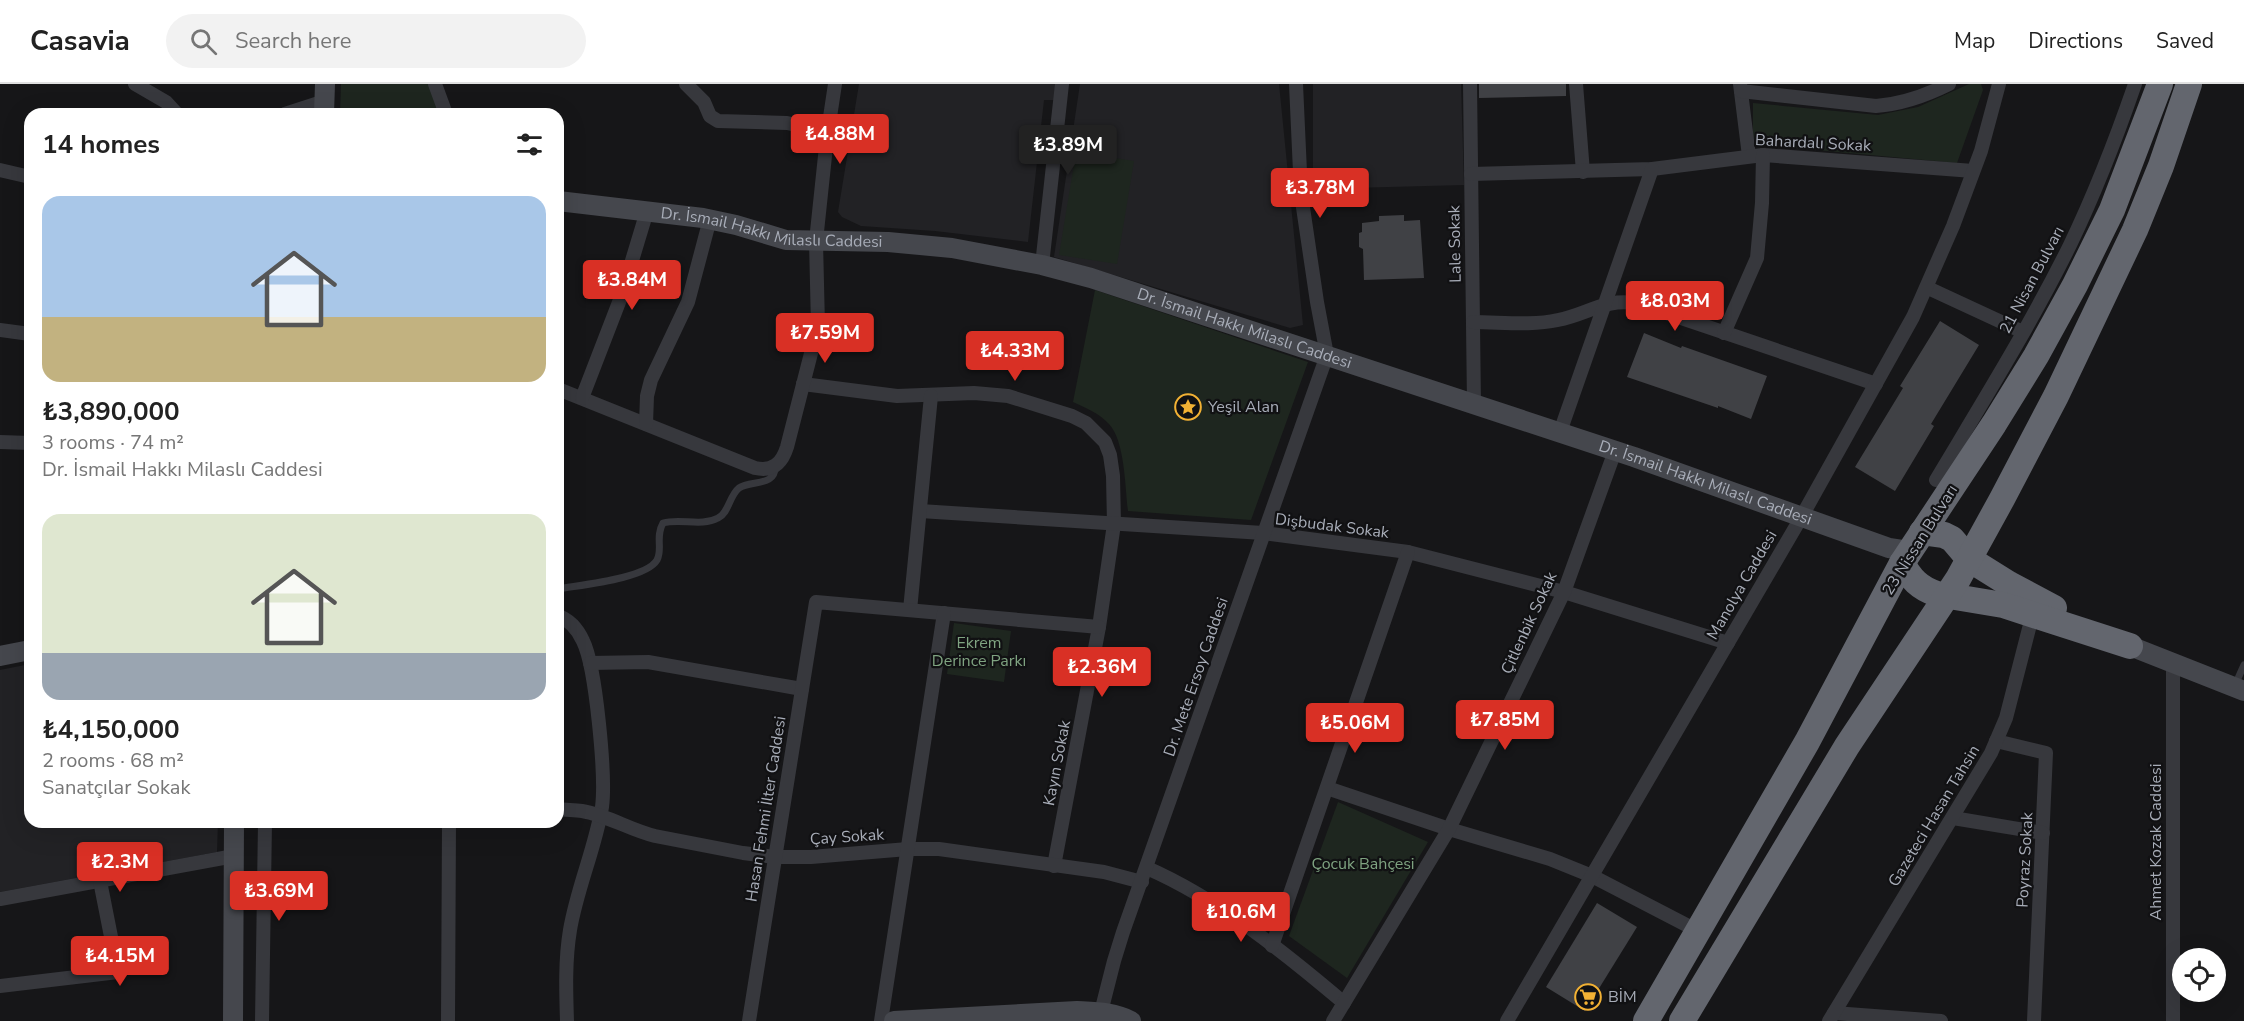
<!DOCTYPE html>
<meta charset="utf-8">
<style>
:root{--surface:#fff;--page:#f2f2f2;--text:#222;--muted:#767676;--line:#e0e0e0;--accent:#d93025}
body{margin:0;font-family:"Nunito Sans",sans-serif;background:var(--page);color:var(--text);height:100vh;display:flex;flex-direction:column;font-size:22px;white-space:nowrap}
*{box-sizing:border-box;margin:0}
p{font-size:20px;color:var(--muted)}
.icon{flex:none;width:33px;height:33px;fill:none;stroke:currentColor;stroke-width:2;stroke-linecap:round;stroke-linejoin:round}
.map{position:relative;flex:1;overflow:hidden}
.sheet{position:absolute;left:24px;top:24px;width:540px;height:720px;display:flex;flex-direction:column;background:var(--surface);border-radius:18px;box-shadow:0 6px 24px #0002}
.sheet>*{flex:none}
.buttons{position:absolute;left:2172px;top:864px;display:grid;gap:12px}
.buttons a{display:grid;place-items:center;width:54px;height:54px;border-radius:50%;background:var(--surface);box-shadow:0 6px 24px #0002;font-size:30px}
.price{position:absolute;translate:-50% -51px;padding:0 14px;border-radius:6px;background:var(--accent);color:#fff;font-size:20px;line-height:39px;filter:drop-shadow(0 2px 3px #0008)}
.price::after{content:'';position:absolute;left:50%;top:36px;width:18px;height:14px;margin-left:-9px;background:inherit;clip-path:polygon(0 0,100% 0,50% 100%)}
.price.on{background:#222;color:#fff}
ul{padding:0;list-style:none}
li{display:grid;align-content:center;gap:12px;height:318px;padding:0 18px}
li span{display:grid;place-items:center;height:186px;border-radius:18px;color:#555}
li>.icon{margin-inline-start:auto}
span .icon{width:108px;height:108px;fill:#fffc;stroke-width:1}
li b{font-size:26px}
h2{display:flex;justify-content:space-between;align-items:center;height:72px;padding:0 18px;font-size:26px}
header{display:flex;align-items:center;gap:36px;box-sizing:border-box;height:84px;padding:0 30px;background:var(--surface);border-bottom:2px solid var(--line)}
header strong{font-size:28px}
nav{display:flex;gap:33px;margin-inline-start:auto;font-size:21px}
.search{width:420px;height:54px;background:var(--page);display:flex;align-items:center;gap:15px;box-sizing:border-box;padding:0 21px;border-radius:33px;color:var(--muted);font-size:22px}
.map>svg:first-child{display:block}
.built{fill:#222225}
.green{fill:#1e261f}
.building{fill:#404145}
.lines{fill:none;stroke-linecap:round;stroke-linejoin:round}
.lane{stroke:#37383d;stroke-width:7}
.street{stroke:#37383d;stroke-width:14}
.secondary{stroke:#45474d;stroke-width:20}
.highway{stroke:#63666e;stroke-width:26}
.labels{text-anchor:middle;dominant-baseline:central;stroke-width:4.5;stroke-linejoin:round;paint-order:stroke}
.street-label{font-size:16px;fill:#a8adb8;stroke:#111113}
.poi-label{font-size:16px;fill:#a8adb8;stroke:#111113;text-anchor:start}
.park-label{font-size:16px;fill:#7fa381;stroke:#111113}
</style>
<header>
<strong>Casavia</strong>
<div class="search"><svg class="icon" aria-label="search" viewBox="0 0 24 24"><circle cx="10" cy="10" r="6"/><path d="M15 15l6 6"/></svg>Search here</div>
<nav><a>Map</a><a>Directions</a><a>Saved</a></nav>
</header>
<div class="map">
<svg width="2244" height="937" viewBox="0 0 2244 937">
<rect width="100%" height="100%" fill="#161618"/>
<g class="built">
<polygon points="859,0 1055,0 1055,16 1044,16 1028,158 935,147 861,142 842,133 838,128"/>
<polygon points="1080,0 1279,0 1303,241 1290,244 1054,173"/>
<polygon points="1313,0 1461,0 1464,101 1313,105"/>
<polygon points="30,580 30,738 218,738 217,768 0,808 0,586"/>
</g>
<g class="green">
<polygon points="341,0 429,0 441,30 432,30 432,26 418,26 417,30 340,30"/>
<polygon points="1969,0 1981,0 1983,6 1957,79 1762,61 1753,54 1753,19 1878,31 1918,23"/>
<polygon points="1076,68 1134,77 1117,180 1059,171"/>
<path d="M1095,206L1308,278L1251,436L1128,427C1125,403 1125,357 1109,340C1099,329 1086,324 1073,318Z"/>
<polygon points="954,539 1011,547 1004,598 947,590"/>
<polygon points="1338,718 1428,758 1347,894 1289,852"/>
</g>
<g class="building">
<polygon points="1479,0 1566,0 1566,12 1479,14"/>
<polygon points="1404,131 1404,137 1420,136 1424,194 1364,196 1363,165 1359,163 1359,149 1362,148 1362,139 1379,137 1379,132"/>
<polygon points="1940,237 1979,261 1931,340 1934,342 1895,407 1855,383 1903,304 1900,302"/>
<polygon points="1644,249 1681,264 1682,262 1767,292 1751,335 1718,322 1718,324 1627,293"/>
<polygon points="1597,819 1637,843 1585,927 1546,903"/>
</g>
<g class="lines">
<g class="lane">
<path d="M558,505C579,501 646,495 657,476C663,465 655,453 663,439C681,434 701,443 718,434C729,429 729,412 739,404C751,396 776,403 775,382"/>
<polyline points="2235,601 2244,581"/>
</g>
<g class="street">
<polyline points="135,0 166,18 177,30"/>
<polyline points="435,0 446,30"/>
<polyline points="686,0 704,18 710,32 718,37 787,39 828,48"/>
<polyline points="1470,0 1474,320"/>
<polyline points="1576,0 1583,88"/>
<polyline points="1740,0 1749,72"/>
<path d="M1741,7L1876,22C1903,20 1925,12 1949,0"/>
<polyline points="285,30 325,17"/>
<polyline points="0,86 30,93"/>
<polyline points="1471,90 1652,85 1763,71 1973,87"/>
<polyline points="1042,181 1062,0"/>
<polyline points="1928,204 2023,248"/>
<path d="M1473,238C1501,238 1531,242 1558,236C1589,230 1605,213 1640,220L1876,300"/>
<polyline points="0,246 30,250"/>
<polyline points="1724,249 1757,174 1762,119 1763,71"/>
<polyline points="803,300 897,312 974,309 1008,312 1072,332 1086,339 1105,358 1110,371 1113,392 1114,440 1099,543 1054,782"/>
<path d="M558,305L755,384C773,388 782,379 787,363L818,242L816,157L827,53L835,0"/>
<polyline points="582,314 621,213 647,127"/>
<polyline points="646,340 647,312 651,296 688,218 710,135"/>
<polyline points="1560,348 1652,85"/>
<polyline points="0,358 30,359"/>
<path d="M1936,396C1982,319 2030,242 2070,161C2095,109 2116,55 2135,0"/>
<polyline points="920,427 1263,449 1408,468 1564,508 1728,559"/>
<polyline points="910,526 931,312"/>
<path d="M558,532C570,536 578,546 583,557C596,583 606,693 602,723C595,765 577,804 570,846C565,876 566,907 567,937"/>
<polyline points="590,579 648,578 802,605"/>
<polyline points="1996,657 2046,669 2034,937"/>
<polyline points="1327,704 1449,745 1550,775 1592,792 1698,847"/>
<path d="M558,725C566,726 574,726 582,727C607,731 630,746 655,752L743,769L775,773H811L908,765H939L1104,788L1142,798"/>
<polyline points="1953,734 2043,749"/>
<path d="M1147,784C1218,815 1285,869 1344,919"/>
<polyline points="0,815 234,772"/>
<polyline points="1272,862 1408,468"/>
<polyline points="0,902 118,888 100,797"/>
<polyline points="1101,928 1114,877 1123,848 1327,271 1317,218 1301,110 1296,0"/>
<polyline points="1834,929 1941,937"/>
<polyline points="262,937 265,738"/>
<polyline points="448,937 449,738"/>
<polyline points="749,937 816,518 1099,543"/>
<polyline points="881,937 944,529"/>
<polyline points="1333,937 1449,745 1564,508 1615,367"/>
<polyline points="1507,937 1802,432 1913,233 1953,142 1981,67 1999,0"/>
<polyline points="1829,937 1991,669 2006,634 2033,529"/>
<polyline points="2173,937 2173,579"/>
</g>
<g class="secondary">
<polyline points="324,30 325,0"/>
<path id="s1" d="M558,117L703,134L736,141L786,156L888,158L952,164L1042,181L1091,194L1634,373L1889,464L1909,467"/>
<polyline points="2130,562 2244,607"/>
<polyline points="0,572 30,566"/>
<polyline points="233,937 234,738"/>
<path d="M894,937L1077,927C1096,928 1114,928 1131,937"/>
</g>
<g class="highway">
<polyline points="1922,448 1944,451 1952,455 1969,475 2009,500 2054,524"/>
<path d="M1902,479C1911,495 1919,504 1937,510L2003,521L2130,562"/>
<polyline points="1646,937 1807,658 1902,479 1994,340 2036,272 2075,201 2112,126 2160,0"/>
<polyline points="1682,937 1847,662 1958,495 2002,415 2056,312 2135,146 2161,82 2189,0"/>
</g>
</g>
<defs>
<g id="sight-ring" transform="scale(1.35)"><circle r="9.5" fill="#111113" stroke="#f2b134" stroke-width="1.5"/><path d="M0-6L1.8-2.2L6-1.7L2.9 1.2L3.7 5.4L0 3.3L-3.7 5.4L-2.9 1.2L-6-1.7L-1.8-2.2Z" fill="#f2b134"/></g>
<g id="supermarket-ring" transform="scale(1.35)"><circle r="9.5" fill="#111113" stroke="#f2b134" stroke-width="1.5"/><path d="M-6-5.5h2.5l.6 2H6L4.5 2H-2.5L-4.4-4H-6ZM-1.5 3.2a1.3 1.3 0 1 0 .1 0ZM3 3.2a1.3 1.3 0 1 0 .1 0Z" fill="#f2b134"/></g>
</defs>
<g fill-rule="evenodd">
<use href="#sight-ring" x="1188" y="323"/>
<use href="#supermarket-ring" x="1588" y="913"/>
</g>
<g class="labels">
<g class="street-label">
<text transform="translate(1813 59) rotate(3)">Bahardalı Sokak</text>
<text stroke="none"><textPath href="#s1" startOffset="216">Dr. İsmail Hakkı Milaslı Caddesi</textPath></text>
<text transform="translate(1455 160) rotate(-91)">Lale Sokak</text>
<text transform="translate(2032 196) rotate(-62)">21 Nisan Bulvarı</text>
<text stroke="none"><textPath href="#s1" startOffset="702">Dr. İsmail Hakkı Milaslı Caddesi</textPath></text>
<text stroke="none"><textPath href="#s1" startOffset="1188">Dr. İsmail Hakkı Milaslı Caddesi</textPath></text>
<text transform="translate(1332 442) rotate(7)">Dişbudak Sokak</text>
<text transform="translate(1920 456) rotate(-58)">23 Nissan Bulvarı</text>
<text transform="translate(1742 501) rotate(-60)">Manolya Caddesi</text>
<text transform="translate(1529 539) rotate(-65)">Çitlenbik Sokak</text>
<text transform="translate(1196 593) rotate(-71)">Dr. Mete Ersoy Caddesi</text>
<text transform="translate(1057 679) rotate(-79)">Kayın Sokak</text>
<text transform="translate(766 725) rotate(-81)">Hasan Fehmi İlter Caddesi</text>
<text transform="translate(1934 732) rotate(-59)">Gazeteci Hasan Tahsin</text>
<text transform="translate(847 753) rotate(-4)">Çay Sokak</text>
<text transform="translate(2156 758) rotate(-90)">Ahmet Kozak Caddesi</text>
<text transform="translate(2025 776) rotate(-87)">Poyraz Sokak</text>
</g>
<g class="poi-label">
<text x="1208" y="323">Yeşil Alan</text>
<text x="1608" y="913">BİM</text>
</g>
<g class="park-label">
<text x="979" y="559">Ekrem<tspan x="979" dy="18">Derince Parkı</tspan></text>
<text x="1363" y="780">Çocuk Bahçesi</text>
</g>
</g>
</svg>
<div class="buttons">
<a><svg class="icon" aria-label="locate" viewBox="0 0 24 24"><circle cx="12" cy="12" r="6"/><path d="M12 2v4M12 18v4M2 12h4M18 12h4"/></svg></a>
</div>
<b class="price" style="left:840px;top:81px">₺4.88M</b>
<b class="price on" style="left:1068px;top:92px">₺3.89M</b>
<b class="price" style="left:1320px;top:135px">₺3.78M</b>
<b class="price" style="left:632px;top:227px">₺3.84M</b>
<b class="price" style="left:1675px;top:248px">₺8.03M</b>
<b class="price" style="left:825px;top:280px">₺7.59M</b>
<b class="price" style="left:1015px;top:298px">₺4.33M</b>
<b class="price" style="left:1102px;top:614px">₺2.36M</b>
<b class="price" style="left:1505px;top:667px">₺7.85M</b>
<b class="price" style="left:1355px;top:670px">₺5.06M</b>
<b class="price" style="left:120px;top:809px">₺2.3M</b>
<b class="price" style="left:279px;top:838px">₺3.69M</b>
<b class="price" style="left:1241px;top:859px">₺10.6M</b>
<b class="price" style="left:120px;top:903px">₺4.15M</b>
<section class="sheet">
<h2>14 homes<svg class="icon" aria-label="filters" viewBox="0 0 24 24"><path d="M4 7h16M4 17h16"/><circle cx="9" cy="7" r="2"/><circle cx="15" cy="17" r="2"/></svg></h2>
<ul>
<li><span style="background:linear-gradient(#a9c7e8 65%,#c2b280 0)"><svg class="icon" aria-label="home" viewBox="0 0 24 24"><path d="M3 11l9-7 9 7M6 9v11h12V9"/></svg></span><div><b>₺3,890,000</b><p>3 rooms · 74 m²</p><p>Dr. İsmail Hakkı Milaslı Caddesi</p></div></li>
<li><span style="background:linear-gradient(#dfe7d0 75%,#9aa5b1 0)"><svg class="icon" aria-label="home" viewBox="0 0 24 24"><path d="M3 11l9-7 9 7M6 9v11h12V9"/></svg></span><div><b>₺4,150,000</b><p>2 rooms · 68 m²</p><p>Sanatçılar Sokak</p></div></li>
</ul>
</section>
</div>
